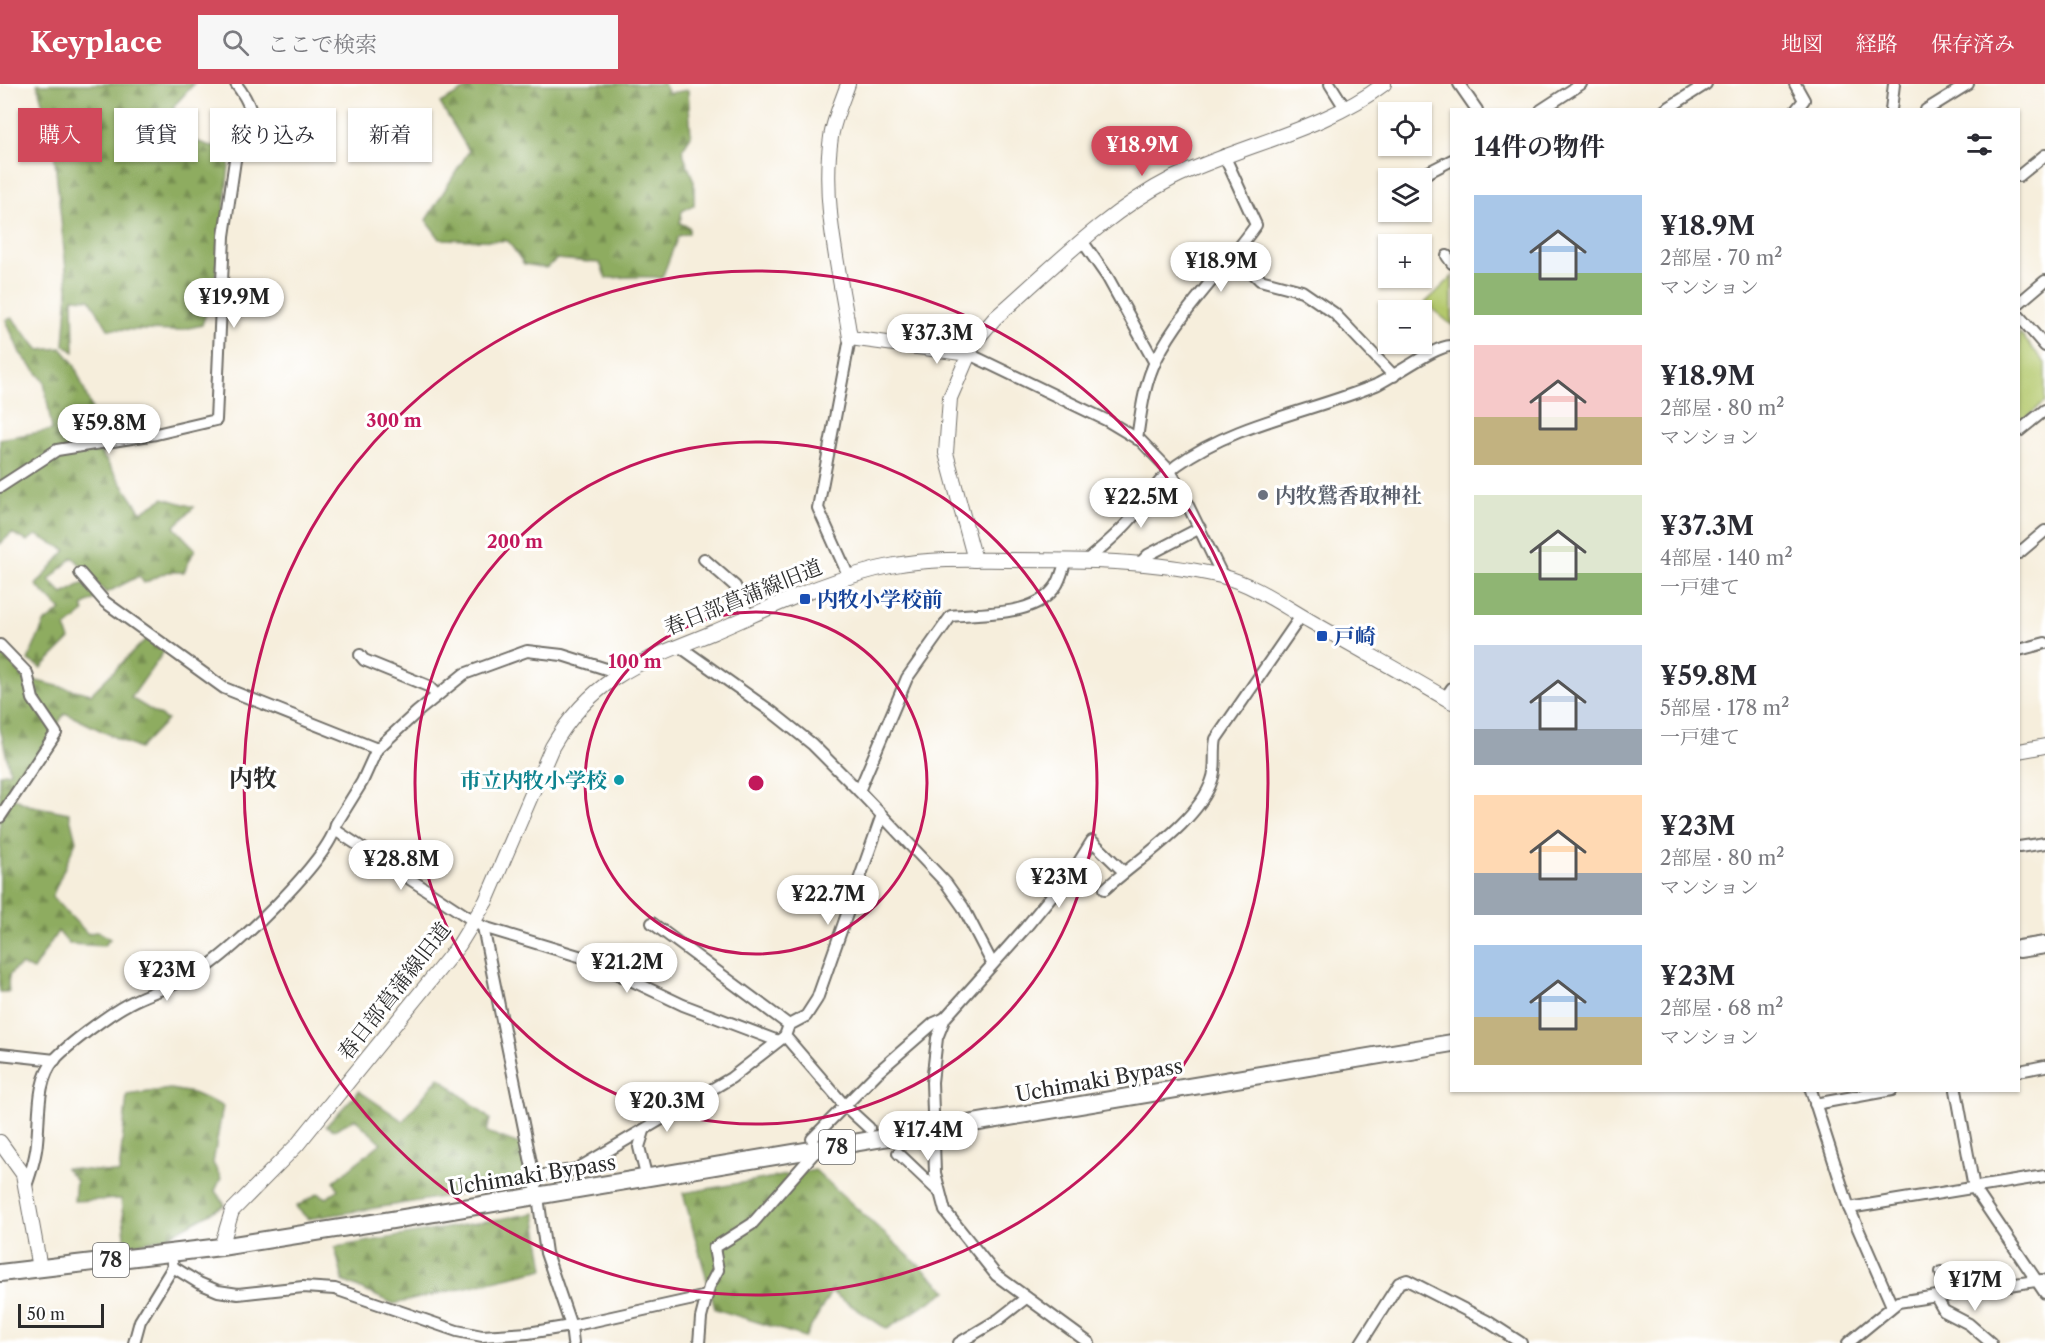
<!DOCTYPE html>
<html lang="ja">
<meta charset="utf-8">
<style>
:root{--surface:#fff;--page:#f7f7f7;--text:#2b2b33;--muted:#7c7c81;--accent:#d1495b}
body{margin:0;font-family:"Libre Caslon Text","Noto Serif JP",serif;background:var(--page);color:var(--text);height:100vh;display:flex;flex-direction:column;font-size:22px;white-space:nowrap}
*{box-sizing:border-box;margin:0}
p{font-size:20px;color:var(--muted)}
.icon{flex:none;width:33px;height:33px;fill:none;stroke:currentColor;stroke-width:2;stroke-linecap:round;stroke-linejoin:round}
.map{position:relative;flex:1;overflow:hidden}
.details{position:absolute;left:1450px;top:24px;width:570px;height:984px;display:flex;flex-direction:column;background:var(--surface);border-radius:0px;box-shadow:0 2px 4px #0004}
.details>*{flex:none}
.banner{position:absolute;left:18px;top:24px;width:570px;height:54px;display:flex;gap:12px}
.buttons{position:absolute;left:1378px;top:18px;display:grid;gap:12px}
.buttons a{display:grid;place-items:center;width:54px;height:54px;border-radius:0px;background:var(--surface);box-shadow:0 2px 4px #0004;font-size:30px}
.scale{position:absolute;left:18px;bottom:15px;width:86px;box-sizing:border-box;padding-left:6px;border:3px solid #2b2b2b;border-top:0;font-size:16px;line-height:21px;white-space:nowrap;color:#2b2b2b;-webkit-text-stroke:4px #fff;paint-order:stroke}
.price{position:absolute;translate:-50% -51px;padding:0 14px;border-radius:21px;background:#fff;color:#222;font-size:20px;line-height:39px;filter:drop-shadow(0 2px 3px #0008)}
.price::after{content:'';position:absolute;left:50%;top:36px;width:18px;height:14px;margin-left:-9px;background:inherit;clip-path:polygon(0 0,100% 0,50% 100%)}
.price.on{background:var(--accent);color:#fff}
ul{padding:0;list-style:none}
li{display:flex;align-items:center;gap:18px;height:150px;padding:0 24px}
li span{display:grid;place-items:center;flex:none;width:168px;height:120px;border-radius:0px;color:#555}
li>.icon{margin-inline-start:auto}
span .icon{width:72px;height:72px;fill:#fffc;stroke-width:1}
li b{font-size:26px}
h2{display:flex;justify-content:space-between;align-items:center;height:72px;padding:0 24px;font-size:26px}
.tag{padding:0 21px;border-radius:0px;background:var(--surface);box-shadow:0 2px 4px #0004;font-size:21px;line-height:54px}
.tag.on{background:var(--accent);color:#fff}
header{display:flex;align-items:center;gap:36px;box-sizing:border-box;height:84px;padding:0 30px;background:var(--accent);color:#fff}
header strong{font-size:28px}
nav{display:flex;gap:33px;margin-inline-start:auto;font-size:21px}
.search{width:420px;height:54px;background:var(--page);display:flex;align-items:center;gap:15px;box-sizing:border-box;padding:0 21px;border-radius:0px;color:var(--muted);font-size:22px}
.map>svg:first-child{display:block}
.forest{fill:url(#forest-firs);stroke:#5c6c46;stroke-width:1.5}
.green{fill:#b3c86c;stroke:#6f7a4c;stroke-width:1.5}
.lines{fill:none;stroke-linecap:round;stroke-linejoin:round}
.minor-casing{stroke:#726f69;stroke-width:14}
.tertiary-casing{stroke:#726f69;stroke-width:16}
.primary-casing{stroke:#726f69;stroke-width:20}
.minor{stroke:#fff;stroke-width:10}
.tertiary{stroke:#fff;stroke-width:14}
.primary{stroke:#fff;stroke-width:16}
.ring{fill:none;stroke:#c2185b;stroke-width:3}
.worship-dot{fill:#6b7280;stroke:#fff;stroke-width:2}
.transit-dot{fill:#1a4fb4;stroke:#fff;stroke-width:2}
.culture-dot{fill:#0f9aa8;stroke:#fff;stroke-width:2}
.labels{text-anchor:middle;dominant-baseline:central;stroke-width:6;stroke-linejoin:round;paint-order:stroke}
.shield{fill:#fff;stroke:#6b6b6b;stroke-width:1.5}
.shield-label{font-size:20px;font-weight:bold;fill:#2b2b2b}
.worship-label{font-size:21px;font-weight:bold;fill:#5b616d;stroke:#fff;text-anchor:start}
.street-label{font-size:21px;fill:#2b2b2b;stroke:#fff}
.transit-label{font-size:21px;font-weight:bold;fill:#164399;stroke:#fff;text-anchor:start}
.culture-label{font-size:21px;font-weight:bold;fill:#0d838f;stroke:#fff;text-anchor:end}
.quarter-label{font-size:24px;font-weight:bold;fill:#2b2b2b;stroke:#fff}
.centre{fill:#c2185b;stroke:#fff;stroke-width:3}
.ring-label{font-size:18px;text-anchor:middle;font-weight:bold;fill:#c2185b;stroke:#fff;stroke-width:6;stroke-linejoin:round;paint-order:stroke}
</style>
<header>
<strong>Keyplace</strong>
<div class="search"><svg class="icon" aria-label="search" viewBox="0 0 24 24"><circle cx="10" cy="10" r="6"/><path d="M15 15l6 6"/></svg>ここで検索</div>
<nav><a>地図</a><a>経路</a><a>保存済み</a></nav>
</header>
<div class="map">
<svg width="2045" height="1259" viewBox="0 0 2045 1259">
<defs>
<pattern id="forest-firs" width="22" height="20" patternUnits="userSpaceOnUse" patternTransform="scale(1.5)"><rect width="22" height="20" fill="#8eac60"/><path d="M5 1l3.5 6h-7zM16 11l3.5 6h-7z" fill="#748c4f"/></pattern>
</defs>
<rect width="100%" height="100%" fill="#fff"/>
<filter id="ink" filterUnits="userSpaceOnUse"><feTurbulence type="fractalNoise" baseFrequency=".0167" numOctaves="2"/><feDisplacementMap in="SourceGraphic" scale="12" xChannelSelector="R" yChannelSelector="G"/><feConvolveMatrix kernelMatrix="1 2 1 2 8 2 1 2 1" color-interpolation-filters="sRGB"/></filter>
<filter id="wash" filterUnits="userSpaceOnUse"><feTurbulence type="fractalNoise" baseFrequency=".008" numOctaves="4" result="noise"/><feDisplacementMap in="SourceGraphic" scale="24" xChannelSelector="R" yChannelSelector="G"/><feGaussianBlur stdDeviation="1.35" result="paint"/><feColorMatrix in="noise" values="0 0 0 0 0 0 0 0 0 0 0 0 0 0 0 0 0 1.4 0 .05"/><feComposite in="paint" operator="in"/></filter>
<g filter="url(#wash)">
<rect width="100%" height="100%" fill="#f6eedc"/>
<g class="forest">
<path d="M37,0H194L173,23L192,56L231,68C222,125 223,186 202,241L176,247L108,245L90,215L73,214L74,268L64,261L68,205L53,57Z"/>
<path d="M475,0H664L669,9L688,6L691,52L682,66L694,98V121L682,127L680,139L689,143V149L678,152L662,194C643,191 625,194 606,194L600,179L557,175L546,184L524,180L508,157L440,155L426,136L469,67L440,19Z"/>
<polygon points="12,234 39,266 61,264 74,280 101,348 90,353 141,428 164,414 194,423 174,443 195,465 184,488 167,488 144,499 139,492 106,509 73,473 49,496 63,510 83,499 97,514 82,522 84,528 65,544 70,555 41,584 28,576 44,539 61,526 36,501 66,466 36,451 27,457 12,449 0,460 0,355 52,346 44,297 20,269 6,236"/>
<path d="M147,554L165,566L131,614L167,636L139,665L65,629L24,690L5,710L28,721L69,729L76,757L52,813L88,850L98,847L110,855L104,862L69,860L58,847L33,886L22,881C8,888 7,893 9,908H0V690L10,688L0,644V567L24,594L91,610Z"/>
<polygon points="439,993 490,1035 487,1048 522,1061 529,1099 308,1135 296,1123 318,1109 327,1114 338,1105 334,1097 381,1059 355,1035 334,1046 326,1042 359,1007 403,1037"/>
<polygon points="170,1005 193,1009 223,1022 213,1079 221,1094 215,1107 225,1121 165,1154 126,1162 121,1115 74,1117 76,1096 65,1084 119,1089 127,1011"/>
<polygon points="815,1086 947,1207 887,1245 831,1208 805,1253 715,1225 683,1109"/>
<polygon points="535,1129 544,1185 394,1220 343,1197 335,1163"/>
</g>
<g class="green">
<polygon points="1452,193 1452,241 1425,219"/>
<polygon points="2019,248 2045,279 2045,318 2019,339"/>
</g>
</g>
<g filter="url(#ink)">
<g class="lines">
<g class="minor-casing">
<g id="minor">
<polyline points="1330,0 1345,24"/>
<polyline points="1459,0 1477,26"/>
<polyline points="1795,0 1804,16 1796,26"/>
<polyline points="1541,26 1581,0"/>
<polyline points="1665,26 1706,0"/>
<polyline points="1891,26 1894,0"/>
<polyline points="1926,26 1968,0"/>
<polyline points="2019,92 2045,71"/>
<polyline points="1417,94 1452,76"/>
<polyline points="1083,158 1108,194 1155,279"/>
<polyline points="1241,162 1254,190 1260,196 1302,207 1334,229 1394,292"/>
<polyline points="1447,172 1452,179"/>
<polyline points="2019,219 2045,197"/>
<polyline points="2019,232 2045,262"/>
<polyline points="969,270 1106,336 1141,357 1170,387 1179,403 1223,493"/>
<polyline points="2019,347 2045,326"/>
<path d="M1137,355C1141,328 1144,299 1157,274C1181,226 1225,185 1256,141L1224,71"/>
<path d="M0,403L57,366L156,350L216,336L224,152L235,76C238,67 244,64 249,57C261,40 247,14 236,0"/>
<polyline points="2019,469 2045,447"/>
<polyline points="704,475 735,502 749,533"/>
<path d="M1086,477C1101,464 1117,451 1130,436C1146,418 1157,396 1177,381C1235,339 1311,328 1376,301C1394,293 1437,260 1452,262"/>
<polyline points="1139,480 1148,471 1200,444"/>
<polyline points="80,489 105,518 224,604 377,665"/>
<polyline points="849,493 818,424 850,254"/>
<polyline points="0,561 27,589 33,615 56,649 0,733"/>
<polyline points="679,562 772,628 812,660 859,707 946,799 963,823 992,879"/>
<polyline points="2019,566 2045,559"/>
<polyline points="360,571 364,576 428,602 437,611"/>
<polyline points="1445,614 1452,604"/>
<path d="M859,707L907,594L951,532C985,528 1035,533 1056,502C1061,495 1063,484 1066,476"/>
<polyline points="335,746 483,843 582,873 683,921 778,957"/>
<polyline points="2019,763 2045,759"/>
<path d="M1105,805C1137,776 1199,737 1212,696C1217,684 1213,668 1216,655L1301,532"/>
<polyline points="652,839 789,941"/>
<polyline points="483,843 538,1113 546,1169 571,1242 573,1259"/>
<polyline points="785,952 845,1022 869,1044"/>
<polyline points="0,970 55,976"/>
<polyline points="2019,987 2045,982"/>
<polyline points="1811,1006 1849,1124 1892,1222"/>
<polyline points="1956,1006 1974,1104 2045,1209"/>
<polyline points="1815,1020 1892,1006"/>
<polyline points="644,1047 639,1063 647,1095"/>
<polyline points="812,1055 878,988 934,939 945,934"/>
<polyline points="898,1069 938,1107"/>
<polyline points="534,1093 577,1085 731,994 785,952 789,941 806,932 817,915 882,731"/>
<path d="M26,1102C31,1088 36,1073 37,1058C40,1031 36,997 55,975C69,960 109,930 128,920C151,907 180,901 202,886C232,868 332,773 336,740L362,698L377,665L417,628L464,590L527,567L562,571L619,589"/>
<polyline points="1849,1124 2045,1092"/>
<polyline points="173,1183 199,1199 218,1207 238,1210 303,1203 335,1205 457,1247 482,1252 528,1249 571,1242 707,1212"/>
<polyline points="1941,1188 1946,1212"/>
<polyline points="1936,1213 1944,1227 1969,1240 1991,1259"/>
<polyline points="134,1259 140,1237 173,1183 172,1178"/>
<polyline points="699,1259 701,1234 709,1203 718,1186 714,1164 752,1140 816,1067"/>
<polyline points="959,1259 999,1235 1026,1214"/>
<polyline points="1089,1259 996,1191 945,1127 935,1089 932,998 937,954 945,934 1026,843 1077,781 1092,757 1124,788"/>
<polyline points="1361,1259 1399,1199 1407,1196 1487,1237 1521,1259"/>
<polyline points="1848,1259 1898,1218 2042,1196"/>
</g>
</g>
<g class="tertiary-casing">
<g id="tertiary">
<path d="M848,0C842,17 834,35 831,53C821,120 840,188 850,254L969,270L950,314L946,369L975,476"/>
<path d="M969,270L977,255L995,234C1051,185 1106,128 1173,94C1241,61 1324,46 1384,0"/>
<polyline points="2019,667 2045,662"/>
<polyline points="0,1058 23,1090 40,1184"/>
<path d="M221,1163L232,1127L297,1061L459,861L486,817L552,663C593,592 642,577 714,548C772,523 832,493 895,481C931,474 972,476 1009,476C1079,476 1152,476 1221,492C1253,500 1282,521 1310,537C1357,564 1405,590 1452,618"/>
</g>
</g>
<g class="primary-casing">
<g id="primary">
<polyline points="2019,865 2045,861"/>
<polyline points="0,1189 221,1163 392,1136 1452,959"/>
</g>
</g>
<use href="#minor" class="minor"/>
<use href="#tertiary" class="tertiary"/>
<use href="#primary" class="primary"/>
</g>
</g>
<g class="ring">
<circle cx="756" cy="699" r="171"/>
<circle cx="756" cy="699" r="341"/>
<circle cx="756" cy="699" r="512"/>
</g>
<circle class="worship-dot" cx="1263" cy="411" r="6"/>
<g class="transit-dot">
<rect x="799" y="509" width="12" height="12" rx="3"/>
<rect x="1316" y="546" width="12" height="12" rx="3"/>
</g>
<circle class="culture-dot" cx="619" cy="696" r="6"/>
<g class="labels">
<g class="shield">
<rect x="819" y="1046" width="36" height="34" rx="4.5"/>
<rect x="93" y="1159" width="36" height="34" rx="4.5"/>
</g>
<g class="shield-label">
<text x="837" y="1063">78</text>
<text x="111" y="1176">78</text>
</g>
<g class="worship-label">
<text x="1275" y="411">内牧鷲香取神社</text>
</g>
<g class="street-label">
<text transform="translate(743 513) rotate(-22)">春日部菖蒲線旧道</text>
<text transform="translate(394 907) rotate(-52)">春日部菖蒲線旧道</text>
<text transform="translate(1099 996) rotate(-10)">Uchimaki Bypass</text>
<text transform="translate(532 1091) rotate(-9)">Uchimaki Bypass</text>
</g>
<g class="transit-label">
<text x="817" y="515">内牧小学校前</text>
<text x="1334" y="552">戸崎</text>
</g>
<g class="culture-label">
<text x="607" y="696">市立内牧小学校</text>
</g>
<g class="quarter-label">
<text x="253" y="694">内牧</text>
</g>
</g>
<circle cx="756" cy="699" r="9" class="centre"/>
<g class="ring-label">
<text x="394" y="343">300 m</text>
<text x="515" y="464">200 m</text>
<text x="635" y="584">100 m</text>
</g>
</svg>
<div class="buttons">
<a><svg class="icon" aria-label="locate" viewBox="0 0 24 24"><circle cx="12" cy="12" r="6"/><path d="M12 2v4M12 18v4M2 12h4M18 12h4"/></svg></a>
<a><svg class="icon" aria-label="layers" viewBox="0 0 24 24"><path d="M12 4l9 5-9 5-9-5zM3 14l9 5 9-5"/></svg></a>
<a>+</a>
<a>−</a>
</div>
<div class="scale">50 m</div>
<b class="price on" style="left:1142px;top:93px">¥18.9M</b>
<b class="price" style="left:1221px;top:209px">¥18.9M</b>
<b class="price" style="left:234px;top:245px">¥19.9M</b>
<b class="price" style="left:937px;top:281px">¥37.3M</b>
<b class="price" style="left:109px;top:371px">¥59.8M</b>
<b class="price" style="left:1141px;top:445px">¥22.5M</b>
<b class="price" style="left:401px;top:807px">¥28.8M</b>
<b class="price" style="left:1059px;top:825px">¥23M</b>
<b class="price" style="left:828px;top:842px">¥22.7M</b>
<b class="price" style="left:627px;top:910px">¥21.2M</b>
<b class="price" style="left:167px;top:918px">¥23M</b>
<b class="price" style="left:667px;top:1049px">¥20.3M</b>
<b class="price" style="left:928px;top:1078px">¥17.4M</b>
<b class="price" style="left:1975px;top:1228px">¥17M</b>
<div class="banner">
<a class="tag on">購入</a>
<a class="tag">賃貸</a>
<a class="tag">絞り込み</a>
<a class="tag">新着</a>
</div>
<section class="details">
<h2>14件の物件<svg class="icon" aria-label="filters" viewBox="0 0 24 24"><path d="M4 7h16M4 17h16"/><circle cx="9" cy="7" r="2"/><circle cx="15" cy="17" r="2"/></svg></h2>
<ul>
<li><span style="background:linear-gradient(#a9c7e8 65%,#8fb573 0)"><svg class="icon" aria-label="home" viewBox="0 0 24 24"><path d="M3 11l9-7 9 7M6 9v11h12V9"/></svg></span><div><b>¥18.9M</b><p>2部屋 · 70 m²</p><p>マンション</p></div></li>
<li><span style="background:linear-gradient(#f6c9c9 60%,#c2b280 0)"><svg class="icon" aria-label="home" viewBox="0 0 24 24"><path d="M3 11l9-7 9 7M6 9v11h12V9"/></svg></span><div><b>¥18.9M</b><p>2部屋 · 80 m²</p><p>マンション</p></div></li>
<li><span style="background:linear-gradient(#dfe7d0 65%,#8fb573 0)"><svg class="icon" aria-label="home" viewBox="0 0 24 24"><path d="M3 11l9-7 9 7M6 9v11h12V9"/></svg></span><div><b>¥37.3M</b><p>4部屋 · 140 m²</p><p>一戸建て</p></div></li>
<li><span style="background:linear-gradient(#c9d6e8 70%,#9aa5b1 0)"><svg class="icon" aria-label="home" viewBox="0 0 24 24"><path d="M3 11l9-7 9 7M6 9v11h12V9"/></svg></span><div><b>¥59.8M</b><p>5部屋 · 178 m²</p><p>一戸建て</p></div></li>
<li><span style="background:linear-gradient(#ffd9b3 65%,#9aa5b1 0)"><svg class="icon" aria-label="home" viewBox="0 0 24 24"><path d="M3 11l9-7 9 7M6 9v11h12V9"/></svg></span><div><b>¥23M</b><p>2部屋 · 80 m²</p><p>マンション</p></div></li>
<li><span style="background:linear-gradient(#a9c7e8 60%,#c2b280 0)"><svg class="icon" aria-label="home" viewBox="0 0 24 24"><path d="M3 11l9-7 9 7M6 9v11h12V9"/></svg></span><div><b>¥23M</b><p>2部屋 · 68 m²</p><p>マンション</p></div></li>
</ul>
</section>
</div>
